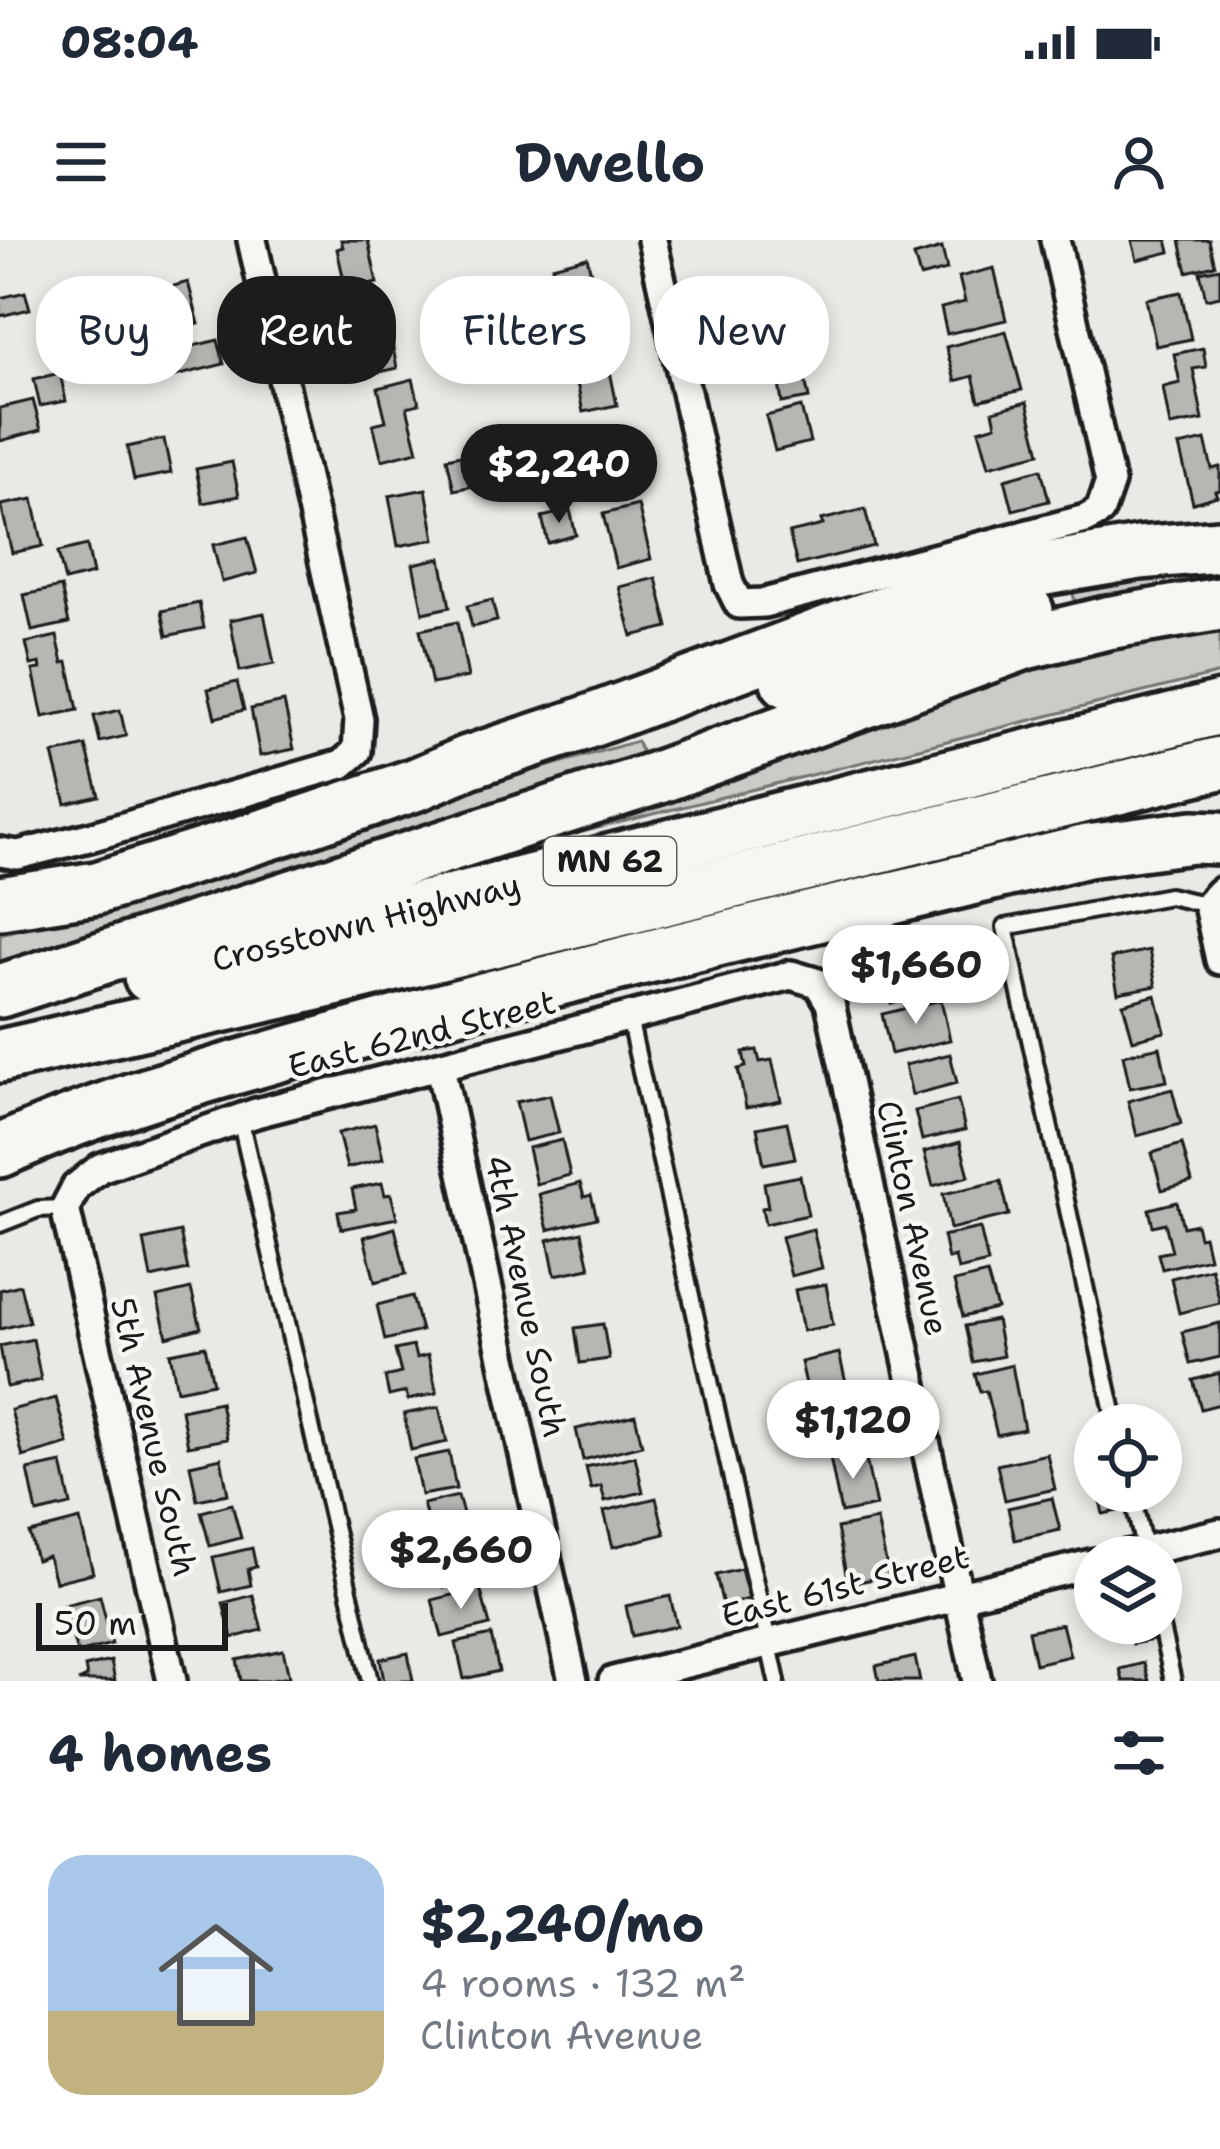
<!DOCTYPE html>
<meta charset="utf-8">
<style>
:root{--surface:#fff;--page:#f6f6f7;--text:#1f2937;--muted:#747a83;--line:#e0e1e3;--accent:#1c1c1c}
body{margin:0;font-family:"Shantell Sans",sans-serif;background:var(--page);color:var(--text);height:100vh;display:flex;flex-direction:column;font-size:45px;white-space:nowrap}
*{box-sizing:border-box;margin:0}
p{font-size:39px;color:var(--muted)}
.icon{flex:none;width:66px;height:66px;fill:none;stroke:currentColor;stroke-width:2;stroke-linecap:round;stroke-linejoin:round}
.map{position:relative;height:1441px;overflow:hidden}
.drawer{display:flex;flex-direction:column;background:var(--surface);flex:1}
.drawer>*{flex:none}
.hud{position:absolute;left:36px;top:36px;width:1149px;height:108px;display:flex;gap:24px}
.tools{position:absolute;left:1074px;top:1164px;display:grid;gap:24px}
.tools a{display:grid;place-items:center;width:108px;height:108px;border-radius:50%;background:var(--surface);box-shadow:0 6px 18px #0003;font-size:60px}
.scale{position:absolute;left:36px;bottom:30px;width:192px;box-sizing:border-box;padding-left:12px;border:6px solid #1c1c1c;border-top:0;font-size:33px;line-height:42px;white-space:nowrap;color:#1c1c1c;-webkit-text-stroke:9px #f6f6f2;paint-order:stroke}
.price{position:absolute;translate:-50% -102px;padding:0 27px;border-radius:42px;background:#fff;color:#222;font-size:39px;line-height:78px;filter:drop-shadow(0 3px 6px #0008)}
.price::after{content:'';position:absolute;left:50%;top:72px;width:36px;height:27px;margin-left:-18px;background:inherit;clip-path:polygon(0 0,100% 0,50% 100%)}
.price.selected{background:var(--accent);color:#fff}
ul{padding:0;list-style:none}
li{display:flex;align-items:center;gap:36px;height:300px;padding:0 48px}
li+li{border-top:3px solid var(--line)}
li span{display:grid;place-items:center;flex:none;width:336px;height:240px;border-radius:36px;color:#555}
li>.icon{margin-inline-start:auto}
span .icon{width:144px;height:144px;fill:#fffc;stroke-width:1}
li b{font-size:51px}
h2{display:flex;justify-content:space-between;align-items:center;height:144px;padding:0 48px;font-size:51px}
.chip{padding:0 42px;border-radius:48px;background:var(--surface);box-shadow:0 6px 18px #0003;font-size:42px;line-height:108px}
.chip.selected{background:var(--accent);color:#fff}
.status{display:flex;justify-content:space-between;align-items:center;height:84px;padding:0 60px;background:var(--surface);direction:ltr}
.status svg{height:33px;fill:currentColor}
header{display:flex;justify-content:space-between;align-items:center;height:156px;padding:0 48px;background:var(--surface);font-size:54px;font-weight:700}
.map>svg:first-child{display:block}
.green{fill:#cbcbc7;stroke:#747472;stroke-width:3}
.building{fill:#b6b6b3;stroke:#1c1c1c;stroke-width:3}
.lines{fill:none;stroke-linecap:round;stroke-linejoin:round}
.service-casing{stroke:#1c1c1c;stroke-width:22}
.minor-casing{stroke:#1c1c1c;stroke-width:36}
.motorway-casing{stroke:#1c1c1c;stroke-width:60}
.service{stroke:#f6f6f2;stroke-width:14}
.minor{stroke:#f6f6f2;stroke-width:27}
.motorway{stroke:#f6f6f2;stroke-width:51}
.labels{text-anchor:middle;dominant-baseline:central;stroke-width:9;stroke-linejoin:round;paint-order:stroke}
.shield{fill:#f6f6f2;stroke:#5d5d5c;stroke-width:3}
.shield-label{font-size:30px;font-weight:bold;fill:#1c1c1c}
.street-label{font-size:33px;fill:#1c1c1c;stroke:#f6f6f2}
</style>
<div class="status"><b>08:04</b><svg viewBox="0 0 49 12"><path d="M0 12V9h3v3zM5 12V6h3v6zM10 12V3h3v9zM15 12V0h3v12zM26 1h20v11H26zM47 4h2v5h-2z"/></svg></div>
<header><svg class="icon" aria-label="menu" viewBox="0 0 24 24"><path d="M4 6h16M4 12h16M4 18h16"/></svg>Dwello<svg class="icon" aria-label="person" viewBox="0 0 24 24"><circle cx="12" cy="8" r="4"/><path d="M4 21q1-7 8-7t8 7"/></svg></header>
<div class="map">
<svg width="1220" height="1441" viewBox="0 0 1220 1441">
<rect width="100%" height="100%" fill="#e9e9e5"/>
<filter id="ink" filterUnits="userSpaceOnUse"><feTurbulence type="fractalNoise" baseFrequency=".00833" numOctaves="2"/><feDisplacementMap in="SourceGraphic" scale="24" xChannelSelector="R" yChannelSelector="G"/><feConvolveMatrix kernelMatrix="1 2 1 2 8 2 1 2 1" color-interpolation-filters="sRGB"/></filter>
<g filter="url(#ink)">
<g class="green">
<path d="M1220,318V433L578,593L576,581L946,445L998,429L1081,411L1072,344C973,355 863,401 769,435L767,427C855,393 945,360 1038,341C1098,329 1159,322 1220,318Z"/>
<polygon points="637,501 643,516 0,726 0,694 56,680 535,530"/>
</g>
<g class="building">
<polygon points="341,0 368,0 377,43 346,50 337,9 343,7"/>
<polygon points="1132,0 1167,0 1170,12 1137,20"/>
<polygon points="1180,0 1209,0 1215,25 1187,32"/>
<polygon points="942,8 947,30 920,37 914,16"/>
<polygon points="587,17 603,84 566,93 563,82 552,85 548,68 562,65 552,26"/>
<polygon points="994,28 1006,80 947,94 941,68 965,62 959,37"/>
<polygon points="1220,28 1220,56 1206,59 1200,32"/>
<polygon points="188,42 199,84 166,93 155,51"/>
<polygon points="25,52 30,69 0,76 0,58"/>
<polygon points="777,52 792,125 757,132 750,96 760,94 752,57"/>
<polygon points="1181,52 1191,99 1156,106 1146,59"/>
<polygon points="487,54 491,75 472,78 468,57"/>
<polygon points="1006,91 1022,150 979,161 973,136 955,141 946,107"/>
<polygon points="390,93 397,128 362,136 354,100"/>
<polygon points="218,100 224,124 140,145 134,120"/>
<polygon points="605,107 617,165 583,172 571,114"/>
<polygon points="1203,108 1206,127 1193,129 1203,180 1170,186 1163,147 1180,143 1174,114"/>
<polygon points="60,133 66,161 40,166 34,139"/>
<polygon points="413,139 419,164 407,167 418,211 382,220 373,184 386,181 378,148"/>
<polygon points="805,139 809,158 782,163 779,144"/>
<polygon points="33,160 41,190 0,201 0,168"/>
<polygon points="1027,162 1040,213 989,226 979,190 996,185 993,171"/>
<polygon points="801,167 810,202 775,211 766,176"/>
<polygon points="164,199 171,233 134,240 127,207"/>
<polygon points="628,199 639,250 603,258 592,207"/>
<polygon points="1205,200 1212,229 1220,227 1220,250 1215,251 1217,256 1193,263 1179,206"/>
<polygon points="475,212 482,244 454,250 447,218"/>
<polygon points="232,222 239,256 203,263 196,229"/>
<polygon points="1041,229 1049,261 1013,270 1005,239"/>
<polygon points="426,249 435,299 398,306 389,256"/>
<polygon points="33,259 43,306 12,313 1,265"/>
<polygon points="638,265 651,319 616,328 603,274"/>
<polygon points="865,269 874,306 797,325 789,293 823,285 821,280"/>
<polygon points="570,270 576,295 548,303 542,277"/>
<polygon points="247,297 257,333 222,342 213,305"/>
<polygon points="87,305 93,334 65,341 58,312"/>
<polygon points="441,318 450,367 423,373 413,324"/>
<polygon points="656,338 668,387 632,396 619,347"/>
<polygon points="61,347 69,383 32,391 24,355"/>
<polygon points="492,360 497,381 472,387 467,366"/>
<polygon points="199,363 204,388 167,396 162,371"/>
<polygon points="264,373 274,424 240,431 230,380"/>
<polygon points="457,382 468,437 432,444 420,390"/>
<polygon points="57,396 63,423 68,422 78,470 43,477 33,430 41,429 40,423 31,425 26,403"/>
<polygon points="237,442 244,470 215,478 208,449"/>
<polygon points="284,462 294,509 260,516 251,469"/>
<polygon points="120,470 126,496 100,502 94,476"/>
<polygon points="86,506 99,556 66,564 53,514"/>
<polygon points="1149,710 1156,746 1118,753 1111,718"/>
<polygon points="911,718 921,754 891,763 881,727"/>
<polygon points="1156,755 1165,792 1133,800 1123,764"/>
<polygon points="941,760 950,800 891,814 882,774"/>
<polygon points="1160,807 1167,841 1130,848 1123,815"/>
<polygon points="757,810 760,822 772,820 781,861 746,868 738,829 746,827 743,812"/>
<polygon points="950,814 957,843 912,855 905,825"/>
<polygon points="1172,849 1181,884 1137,896 1128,861"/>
<polygon points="550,855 559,893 525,901 516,862"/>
<polygon points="958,860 965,890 922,900 915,871"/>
<polygon points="787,882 795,918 764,924 757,888"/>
<polygon points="375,884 383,919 347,928 338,893"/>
<polygon points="562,900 570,935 536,944 528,908"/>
<polygon points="960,902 969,936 933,946 924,912"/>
<polygon points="1182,904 1192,942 1162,950 1152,913"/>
<polygon points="800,936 808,975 765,984 762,968 768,967 764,943"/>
<polygon points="1001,941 1009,975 950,989 943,954"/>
<polygon points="382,943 385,955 391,954 397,978 341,989 338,972 356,969 352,949"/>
<polygon points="580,943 584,957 591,955 597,978 548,990 539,954"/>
<polygon points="1177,962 1183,987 1196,984 1199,997 1204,996 1209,1018 1162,1029 1158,1014 1172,1011 1165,983 1153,986 1149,969"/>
<polygon points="395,988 406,1034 375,1042 364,997"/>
<polygon points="980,988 988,1023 958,1030 955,1017 948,1019 943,996"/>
<polygon points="813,989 822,1028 791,1036 781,997"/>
<polygon points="180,992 188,1030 151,1038 144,1000"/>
<polygon points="582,992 590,1028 555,1035 548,1000"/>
<polygon points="1211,1028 1220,1063 1179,1073 1171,1038"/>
<polygon points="987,1034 997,1069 963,1077 954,1042"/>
<polygon points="826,1044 833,1085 803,1091 795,1050"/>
<polygon points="20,1045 29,1082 0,1089 0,1050"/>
<polygon points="191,1049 201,1088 167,1097 157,1057"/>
<polygon points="412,1056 421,1091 385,1100 377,1065"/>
<polygon points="996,1080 1003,1116 973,1122 965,1086"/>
<polygon points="1220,1083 1220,1117 1190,1124 1182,1092"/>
<polygon points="603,1084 609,1119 580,1123 575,1088"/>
<polygon points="33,1099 41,1140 7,1147 0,1106"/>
<polygon points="205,1106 213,1143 177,1150 170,1113"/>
<polygon points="413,1106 416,1118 428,1115 437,1153 408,1160 406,1152 389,1156 385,1137 401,1133 395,1110"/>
<polygon points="839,1113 848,1152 810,1162 801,1122"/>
<polygon points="1012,1125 1024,1189 997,1195 986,1151 980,1152 975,1134"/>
<polygon points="1220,1133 1220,1164 1201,1169 1193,1140"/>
<polygon points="56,1158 68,1204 23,1217 11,1170"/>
<polygon points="220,1162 227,1199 188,1206 181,1170"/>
<polygon points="439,1167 447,1202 411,1210 404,1174"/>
<polygon points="851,1169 861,1207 824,1214 815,1175"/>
<polygon points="635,1175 642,1205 583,1220 576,1189"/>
<polygon points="864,1210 876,1266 841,1273 830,1217"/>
<polygon points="449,1212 456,1249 421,1255 414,1219"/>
<polygon points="1047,1214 1055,1249 1005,1260 997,1225"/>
<polygon points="635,1216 643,1252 605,1261 601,1246 591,1249 586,1227"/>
<polygon points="221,1218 228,1254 197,1260 190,1225"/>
<polygon points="62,1223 71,1265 37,1273 28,1230"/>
<polygon points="1098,1251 1124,1251 1128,1269 1103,1274"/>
<polygon points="458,1256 468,1292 433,1301 423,1264"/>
<polygon points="656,1258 665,1294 613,1307 604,1271"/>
<polygon points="1052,1258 1060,1290 1015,1300 1008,1268"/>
<polygon points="232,1264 241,1298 210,1306 201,1272"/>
<polygon points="80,1280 93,1333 55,1342 48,1316 36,1320 29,1293"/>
<polygon points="877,1280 889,1336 848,1344 837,1288"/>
<polygon points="472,1303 479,1339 444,1347 436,1311"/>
<polygon points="252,1308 256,1327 248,1329 251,1345 221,1352 213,1317"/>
<polygon points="741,1329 749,1359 723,1366 716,1335"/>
<polygon points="480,1348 490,1385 442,1397 432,1360"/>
<polygon points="253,1355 262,1390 232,1398 223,1363"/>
<polygon points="100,1356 112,1404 77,1413 64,1365"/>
<polygon points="670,1356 677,1386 632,1396 626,1366"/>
<polygon points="1128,1383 1156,1383 1159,1399 1132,1404"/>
<polygon points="1062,1384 1070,1416 1035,1424 1028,1391"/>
<polygon points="491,1395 499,1431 464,1439 456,1403"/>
<polygon points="283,1410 289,1437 267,1441 241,1441 237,1420"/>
<polygon points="408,1413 413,1441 384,1441 380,1419"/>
<polygon points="915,1417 920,1441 879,1441 876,1426"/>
<polygon points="111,1421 115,1441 78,1441 87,1437 85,1427"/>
<polygon points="1144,1423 1149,1441 1123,1441 1120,1429"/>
</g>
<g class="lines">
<g class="service-casing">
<g id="service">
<polyline points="629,778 777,1441"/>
<polyline points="240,879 370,1441"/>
<polyline points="0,984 38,969 65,968"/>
<polyline points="1116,1185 1005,687 1169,656 1208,665"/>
<polyline points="1131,1251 1145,1312"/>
<polyline points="1160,1383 1173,1441"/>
</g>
</g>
<g class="minor-casing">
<g id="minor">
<polyline points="652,0 729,344 739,364 764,363 1086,279 1100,271 1110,242 1055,0"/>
<polyline points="0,612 18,615 93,596 342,524 357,511 359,479 252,0"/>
<polyline points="1220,652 1208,665 1220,720"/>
<polyline points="440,827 573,1441"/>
<polyline points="1118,1317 1220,1293"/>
<polyline points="172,1441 65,968 76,947 100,928 256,873 791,735 818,743 830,763 977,1441"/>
<polyline points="613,1441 1095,1323"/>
</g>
</g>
<g class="motorway-casing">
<g id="motorway">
<polyline points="787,441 1027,371"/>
<polyline points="0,663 97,648 290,587 417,544 468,522 577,486 847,385 924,359 1021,333 1139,313 1220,306"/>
<polyline points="150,736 1220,468"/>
<polyline points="0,751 656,538 1025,403 1107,383 1220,364"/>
<polyline points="0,816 322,743 1220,523"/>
<path d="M0,911C114,859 234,828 354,794C596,726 842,671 1087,611L1193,597L1220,598"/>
</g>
</g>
<use href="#service" class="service"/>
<use href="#minor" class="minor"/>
<use href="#motorway" class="motorway"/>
</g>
</g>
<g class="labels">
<rect class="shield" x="544" y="597" width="132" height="48" rx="9"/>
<g class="shield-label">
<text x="610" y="621">MN 62</text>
</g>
<g class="street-label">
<text transform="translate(366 682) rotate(-14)">Crosstown Highway</text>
<text transform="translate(422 794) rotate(-14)">East 62nd Street</text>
<text transform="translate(913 978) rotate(78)">Clinton Avenue</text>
<text transform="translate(526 1056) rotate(78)">4th Avenue South</text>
<text transform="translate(154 1197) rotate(77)">5th Avenue South</text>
<text transform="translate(845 1346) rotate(-14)">East 61st Street</text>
</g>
</g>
</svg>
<div class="tools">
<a><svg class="icon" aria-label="locate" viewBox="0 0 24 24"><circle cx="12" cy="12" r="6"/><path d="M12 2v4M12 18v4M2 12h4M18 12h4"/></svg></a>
<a><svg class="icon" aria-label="layers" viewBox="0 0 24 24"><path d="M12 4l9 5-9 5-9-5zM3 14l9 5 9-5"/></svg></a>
</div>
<div class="scale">50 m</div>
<b class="price selected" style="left:559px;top:286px">$2,240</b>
<b class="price" style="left:916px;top:787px">$1,660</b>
<b class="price" style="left:853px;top:1242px">$1,120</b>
<b class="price" style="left:461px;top:1372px">$2,660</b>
<div class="hud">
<a class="chip">Buy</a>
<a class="chip selected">Rent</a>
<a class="chip">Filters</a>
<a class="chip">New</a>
</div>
</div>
<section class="drawer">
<h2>4 homes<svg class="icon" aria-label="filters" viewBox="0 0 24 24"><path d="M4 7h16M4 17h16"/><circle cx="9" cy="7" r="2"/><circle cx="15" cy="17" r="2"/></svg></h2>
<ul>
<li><span style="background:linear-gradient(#a9c7e8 65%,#c2b280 0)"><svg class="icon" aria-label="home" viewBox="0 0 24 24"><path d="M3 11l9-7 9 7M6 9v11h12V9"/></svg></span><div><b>$2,240/mo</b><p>4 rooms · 132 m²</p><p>Clinton Avenue</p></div></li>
</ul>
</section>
